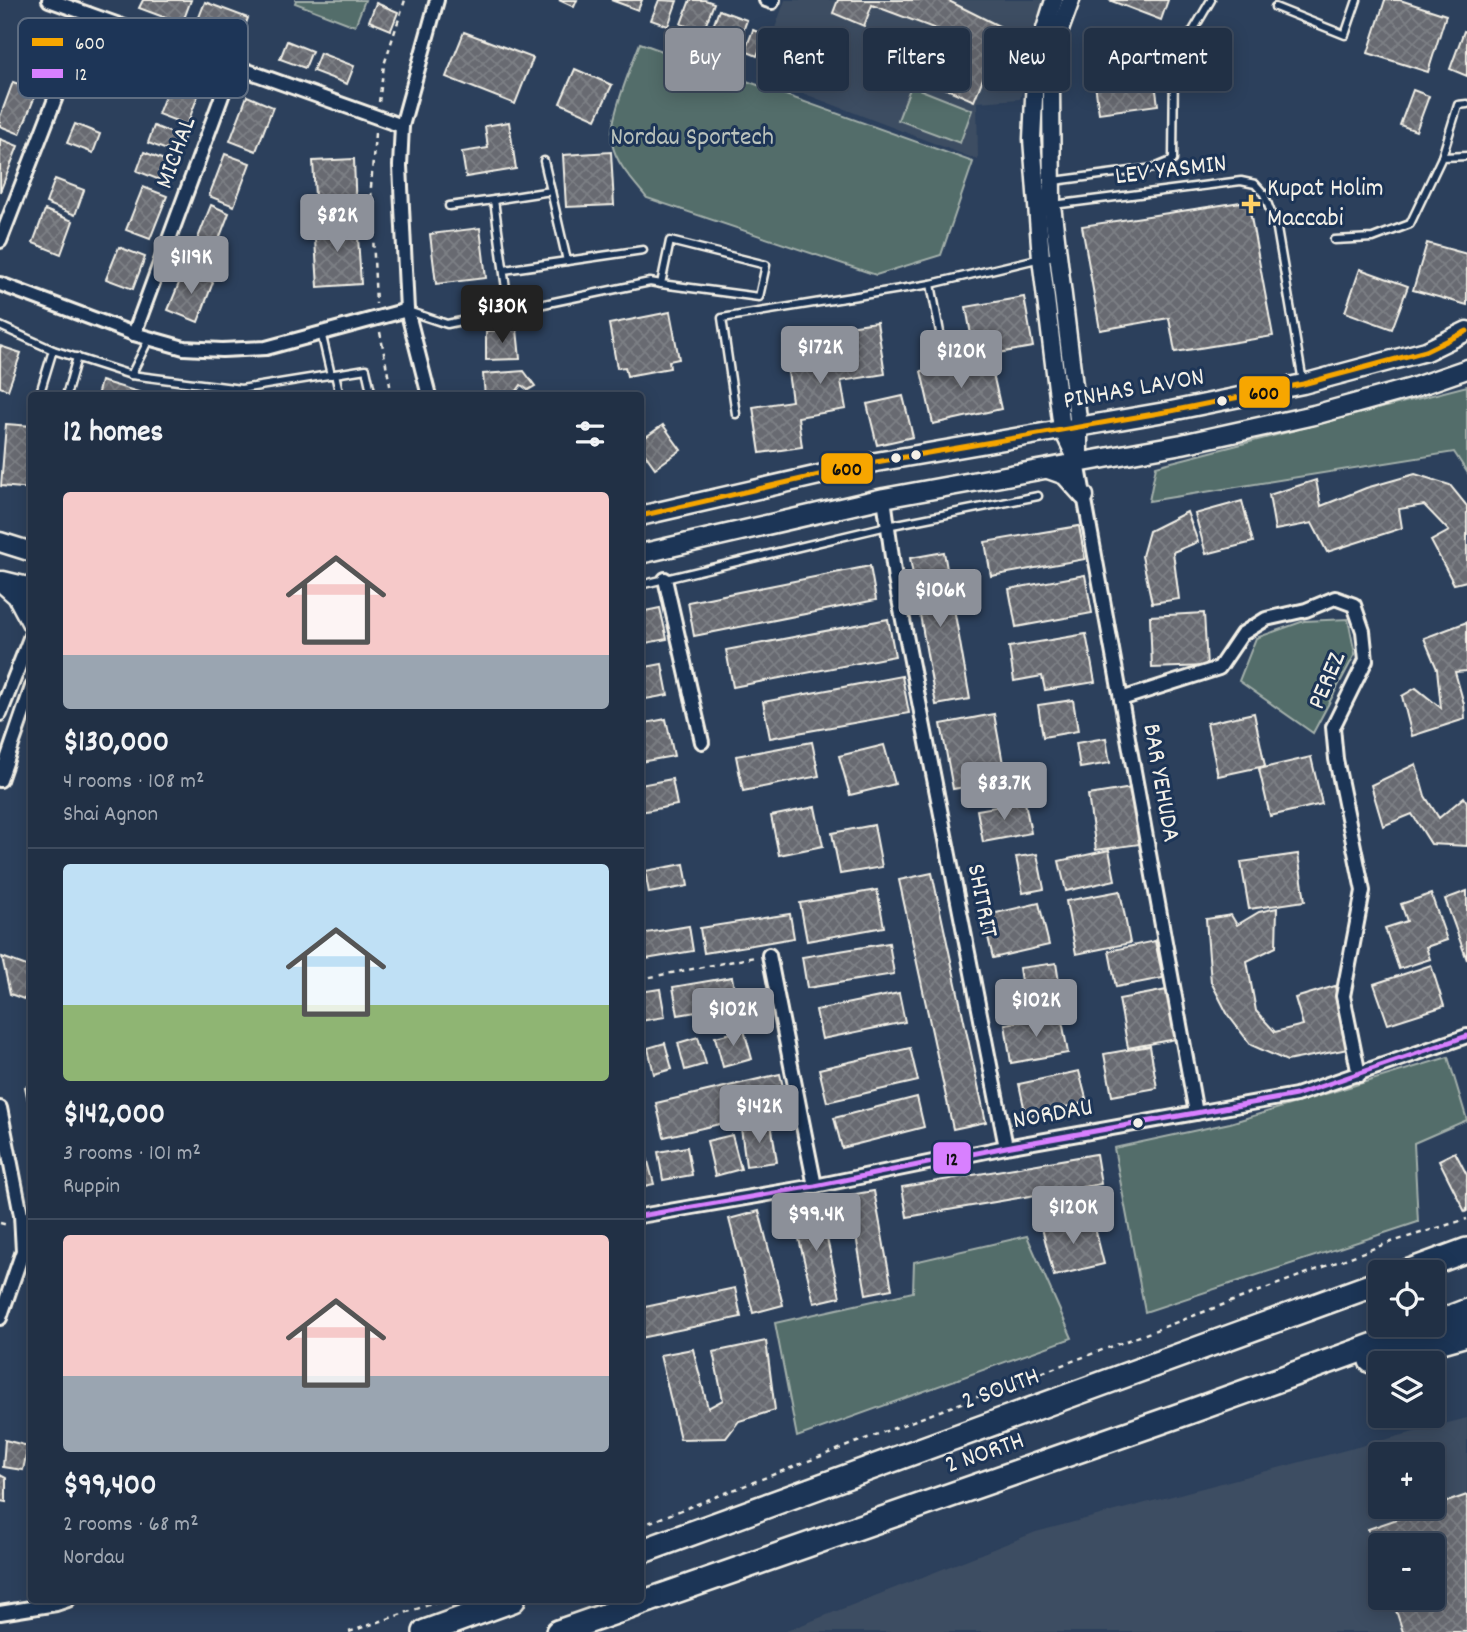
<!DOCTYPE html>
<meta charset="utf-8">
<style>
:root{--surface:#213045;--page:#2d3c50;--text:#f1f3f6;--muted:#a2a9b3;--line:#3e4b5e;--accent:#8c9099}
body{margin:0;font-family:Dekko,sans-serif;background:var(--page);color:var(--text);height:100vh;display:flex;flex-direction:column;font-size:26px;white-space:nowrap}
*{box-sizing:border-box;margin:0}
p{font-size:23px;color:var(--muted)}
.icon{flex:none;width:38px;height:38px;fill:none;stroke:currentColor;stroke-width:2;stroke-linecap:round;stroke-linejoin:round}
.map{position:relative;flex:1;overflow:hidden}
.drawer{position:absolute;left:28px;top:392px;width:616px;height:1211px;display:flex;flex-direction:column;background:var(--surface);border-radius:7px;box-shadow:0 4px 18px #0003,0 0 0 2px var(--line)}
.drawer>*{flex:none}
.top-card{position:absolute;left:665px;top:28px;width:665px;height:63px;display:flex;gap:14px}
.buttons{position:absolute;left:1368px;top:1260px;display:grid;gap:14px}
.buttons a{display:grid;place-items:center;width:77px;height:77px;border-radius:7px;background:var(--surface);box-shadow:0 4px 18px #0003,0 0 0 2px var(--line);font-size:35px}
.price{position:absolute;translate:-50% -60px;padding:0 16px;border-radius:7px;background:var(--accent);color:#fff;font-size:23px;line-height:46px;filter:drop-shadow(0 2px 4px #0008)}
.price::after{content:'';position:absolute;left:50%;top:42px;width:21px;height:16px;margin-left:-10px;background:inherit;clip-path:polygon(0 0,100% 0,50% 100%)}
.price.current{background:#222;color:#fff}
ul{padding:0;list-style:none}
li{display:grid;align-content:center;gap:14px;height:371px;padding:0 35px}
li+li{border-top:2px solid var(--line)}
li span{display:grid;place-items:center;height:217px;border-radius:7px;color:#555}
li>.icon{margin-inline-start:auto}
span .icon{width:126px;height:126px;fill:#fffc;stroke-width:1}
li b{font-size:30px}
h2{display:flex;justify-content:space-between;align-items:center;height:84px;padding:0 35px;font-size:30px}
.pill{padding:0 24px;border-radius:7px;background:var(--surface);box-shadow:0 4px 18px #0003,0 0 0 2px var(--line);font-size:24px;line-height:63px}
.pill.current{background:var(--accent);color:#fff}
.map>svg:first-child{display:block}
.built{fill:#3e4d62;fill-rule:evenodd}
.green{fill:#526d6b;stroke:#a3afaa;stroke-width:2}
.building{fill:url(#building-cross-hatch);stroke:#f4f1e8;stroke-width:2}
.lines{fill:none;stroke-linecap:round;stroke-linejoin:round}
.service-casing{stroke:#f4f1e8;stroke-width:11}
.minor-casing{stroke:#f4f1e8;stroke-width:18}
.tertiary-casing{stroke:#f4f1e8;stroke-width:21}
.secondary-casing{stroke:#f4f1e8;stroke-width:23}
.motorway-casing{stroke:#f4f1e8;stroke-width:28}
.path{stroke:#f4f1e8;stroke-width:2.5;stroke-dasharray:5 5;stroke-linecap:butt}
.service{stroke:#1d3557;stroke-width:6}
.minor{stroke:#1d3557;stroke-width:12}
.tertiary{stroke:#1d3557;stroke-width:16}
.secondary{stroke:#1d3557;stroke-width:18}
.motorway{stroke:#1d3557;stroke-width:23}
.bus-1-casing{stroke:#1d3557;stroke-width:10}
.bus-2-casing{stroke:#1d3557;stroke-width:10}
.bus-1{stroke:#f7a600;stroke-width:5}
.bus-2{stroke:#d880ff;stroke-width:5}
.poi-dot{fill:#ffd166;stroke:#1d3557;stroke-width:2.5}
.bus-dot{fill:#f4f1e8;stroke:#1d3557;stroke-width:2.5}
.labels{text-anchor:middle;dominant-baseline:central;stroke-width:6;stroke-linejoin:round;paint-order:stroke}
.park-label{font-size:26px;fill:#bbc3bc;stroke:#1d3557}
.street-label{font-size:26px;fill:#f4f1e8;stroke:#1d3557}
.poi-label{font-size:26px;fill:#f4f1e8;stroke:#1d3557;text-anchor:start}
.key{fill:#1d3557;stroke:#5e6d82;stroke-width:2}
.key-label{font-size:19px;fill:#f4f1e8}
.line-badge{stroke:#1d3557;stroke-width:2.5}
.pale-badge-label{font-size:19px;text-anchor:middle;font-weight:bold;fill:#111}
</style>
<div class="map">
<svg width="1467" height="1632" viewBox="0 0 1467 1632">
<defs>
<pattern id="building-cross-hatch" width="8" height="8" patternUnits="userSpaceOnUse" patternTransform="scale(1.75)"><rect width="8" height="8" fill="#676a71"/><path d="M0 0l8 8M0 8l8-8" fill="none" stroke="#7d8085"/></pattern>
</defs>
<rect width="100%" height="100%" fill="#2c405c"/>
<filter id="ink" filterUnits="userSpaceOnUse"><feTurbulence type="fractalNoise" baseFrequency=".0143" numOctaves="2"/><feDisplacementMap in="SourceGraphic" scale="14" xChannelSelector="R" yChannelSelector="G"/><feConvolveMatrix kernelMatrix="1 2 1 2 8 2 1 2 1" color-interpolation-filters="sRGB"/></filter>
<g filter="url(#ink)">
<g class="built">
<polygon points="785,0 1051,0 1020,99 977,102 978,160 758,76"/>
<path d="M1467,1418V1632H784L1036,1532ZM1381,1454H1433V1507H1381ZM1381,1545H1433V1598H1381Z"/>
</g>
<g class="green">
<polygon points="296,0 365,0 355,26 295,3"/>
<path d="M640,43L973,162L941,255L876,275L647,198C634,182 616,164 612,143C608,122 632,64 640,43Z"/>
<polygon points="911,86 972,110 960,143 898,120"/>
<polygon points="1467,386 1467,472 1454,452 1149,501 1156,466"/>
<polygon points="1348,619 1355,654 1313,733 1239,681 1256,638 1304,621"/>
<polygon points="1448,1057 1467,1120 1414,1143 1418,1222 1145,1312 1114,1148 1230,1123"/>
<polygon points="1027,1236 1072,1338 797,1437 775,1323 913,1292 914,1262"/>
</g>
<g class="building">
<polygon points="143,0 191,0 182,24 139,8"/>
<polygon points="559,0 577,0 574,7"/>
<polygon points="611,0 642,0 638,10"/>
<polygon points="659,0 677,1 668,26 651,20"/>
<polygon points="690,0 705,0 714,3 703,32 681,24"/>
<polygon points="838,0 947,0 1003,28 974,101 919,77 939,30 872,5 864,26 833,13"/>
<polygon points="1109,0 1168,0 1161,20"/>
<polygon points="1385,0 1400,0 1446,15 1428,72 1368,53"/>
<polygon points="205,2 248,18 237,47 194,30"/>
<polygon points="376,3 398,12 391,30 369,21"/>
<polygon points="719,10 747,20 736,50 708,40"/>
<polygon points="753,30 765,35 757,56 745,51"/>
<polygon points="1464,31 1467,32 1467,76 1450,69"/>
<polygon points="464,32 533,58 515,104 446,77"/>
<polygon points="287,41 312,51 305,68 280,59"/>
<polygon points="1150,47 1158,105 1099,113 1091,55"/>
<polygon points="320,53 354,66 347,84 313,71"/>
<polygon points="575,69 612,85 596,119 560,103"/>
<polygon points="175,71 203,82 187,125 158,114"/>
<polygon points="13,82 37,91 20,134 0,126 0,117"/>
<polygon points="1413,90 1429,96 1416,131 1400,125"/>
<polygon points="247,96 273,107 256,151 230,141"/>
<polygon points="509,122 516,169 466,177 462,152 488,148 485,126"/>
<polygon points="75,124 100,134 93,153 67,143"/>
<polygon points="154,126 184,138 178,154 148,143"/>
<polygon points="0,139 18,146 0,192"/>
<polygon points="144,152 177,165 170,184 137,171"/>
<polygon points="611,152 614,205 566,207 563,155"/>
<polygon points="225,154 250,163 234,206 209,196"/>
<polygon points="354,159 356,213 316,214 313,161"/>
<polygon points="55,179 84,190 75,215 46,203"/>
<polygon points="143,187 167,196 150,239 126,230"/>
<polygon points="1248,201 1273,336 1175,352 1169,318 1100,330 1082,226"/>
<polygon points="211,205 229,213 211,260 192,253"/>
<polygon points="45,210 73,221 61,254 33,243"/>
<polygon points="357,221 361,284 318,287 314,224"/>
<polygon points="480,228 486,278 436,284 430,234"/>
<polygon points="1427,243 1467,254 1467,305 1413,290"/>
<polygon points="119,247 145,257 133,289 106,279"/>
<polygon points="1360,269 1408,286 1392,329 1345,312"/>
<polygon points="184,271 213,282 198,322 168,310"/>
<polygon points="1024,297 1033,347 975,357 966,307"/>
<polygon points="670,312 679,359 669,361 670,368 627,376 625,367 617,368 609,324"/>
<polygon points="877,322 885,374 841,381 846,409 798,417 802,447 760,453 753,407 792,401 788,372 834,365 828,329"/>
<polygon points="517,329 520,359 486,360 486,331"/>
<polygon points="0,346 21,353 8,390 0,387"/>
<polygon points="989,356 1001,409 933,424 921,371"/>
<polygon points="524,371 535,386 528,390 521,385 516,392 485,396 483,374"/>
<polygon points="101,381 142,393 142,396 97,396"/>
<polygon points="903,396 913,437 877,445 867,404"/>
<polygon points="6,424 32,426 32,489 1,486"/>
<polygon points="663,425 681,450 655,468 640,447 640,441"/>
<polygon points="1415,474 1450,485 1467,506 1467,581 1454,584 1431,541 1449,531 1424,505 1399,509 1402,528 1327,552 1312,523 1275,530 1269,495 1316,480 1321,506 1366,488"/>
<polygon points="1242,501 1253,542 1206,554 1195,514"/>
<polygon points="1187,512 1198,542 1173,552 1179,599 1152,603 1142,556 1149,531"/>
<polygon points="1079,526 1085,559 991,576 985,542"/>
<polygon points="944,552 970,699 936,705 910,558"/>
<polygon points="870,566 876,600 694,636 688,602"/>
<polygon points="1085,575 1092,613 1016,627 1009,589"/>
<polygon points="660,608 667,639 640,644 640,612"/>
<polygon points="1204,613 1207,666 1152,668 1150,616"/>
<polygon points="888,619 895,656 733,687 726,650"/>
<polygon points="1467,622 1467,671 1455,672 1464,704 1465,719 1412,736 1402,696 1416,688 1441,708 1437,669 1424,638"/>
<polygon points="1086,634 1095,682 1045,690 1042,676 1014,681 1009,647"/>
<polygon points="662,664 668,695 640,700 640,668"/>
<polygon points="902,676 909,713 770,738 763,702"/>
<polygon points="1073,700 1078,731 1043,737 1038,705"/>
<polygon points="1254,713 1265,766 1218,776 1207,723"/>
<polygon points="994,714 1006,780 953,789 941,724"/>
<polygon points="666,719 674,756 640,762 640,724"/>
<polygon points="1106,738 1110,763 1080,768 1076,743"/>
<polygon points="812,742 819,776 743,791 736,756"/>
<polygon points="884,745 895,784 850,795 839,756"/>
<polygon points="1311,757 1322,804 1270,816 1259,769"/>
<polygon points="1416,764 1425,796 1439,818 1464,797 1467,802 1467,846 1431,844 1412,814 1383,826 1371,785"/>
<polygon points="672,779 677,805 640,812 640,785"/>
<polygon points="1132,788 1140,844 1096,850 1088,795"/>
<polygon points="1025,802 1031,833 983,842 977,810"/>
<polygon points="815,807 823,846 779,855 771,816"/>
<polygon points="874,825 882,867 840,874 832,833"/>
<polygon points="1109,850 1115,880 1066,891 1059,861"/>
<polygon points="1037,854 1044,889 1023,893 1016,857"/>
<polygon points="1298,854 1305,901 1249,909 1241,862"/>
<polygon points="684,864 688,886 649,893 645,871"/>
<polygon points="932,873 986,1122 953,1129 899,880"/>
<polygon points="877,890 884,927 807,941 800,903"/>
<polygon points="1120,891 1130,943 1076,954 1066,901"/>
<polygon points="1467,891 1467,960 1445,899"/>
<polygon points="1431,894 1447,940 1426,947 1430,959 1399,969 1385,928 1407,921 1401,904"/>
<polygon points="1039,903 1049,945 993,958 983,916"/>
<polygon points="1277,908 1276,947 1247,961 1256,1011 1275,1032 1303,1025 1295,998 1335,986 1348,1049 1287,1061 1251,1045 1228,1015 1211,982 1206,919 1231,915 1237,925 1259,912"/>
<polygon points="790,914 794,938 704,953 700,928"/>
<polygon points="689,926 693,951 640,960 640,934"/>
<polygon points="1155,941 1163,978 1116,987 1109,951"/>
<polygon points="889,943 894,974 807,988 802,957"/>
<polygon points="2,957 32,968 32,1002 10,994"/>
<polygon points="1056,963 1061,995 1024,1001 1019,968"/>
<polygon points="1431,965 1444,1006 1388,1024 1374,984"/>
<polygon points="732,977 737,1005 678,1015 673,987"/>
<polygon points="660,989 665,1017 640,1021 640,992"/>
<polygon points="1167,990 1176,1039 1128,1048 1119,999"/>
<polygon points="899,993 905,1022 822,1039 816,1010"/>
<polygon points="1061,1015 1068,1053 1011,1063 1005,1024"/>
<polygon points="744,1030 752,1059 723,1067 715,1037"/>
<polygon points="698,1037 706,1064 685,1070 678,1043"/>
<polygon points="665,1043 672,1069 654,1074 648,1048"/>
<polygon points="1150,1046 1157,1088 1112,1096 1104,1054"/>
<polygon points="910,1048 918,1081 827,1102 819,1069"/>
<polygon points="1079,1071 1087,1102 1026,1116 1019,1084"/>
<polygon points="780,1074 788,1108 664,1137 656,1103"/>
<polygon points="32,1085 32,1119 25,1087"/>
<polygon points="917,1097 924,1127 842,1148 834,1118"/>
<polygon points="771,1123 777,1162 746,1166 741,1128"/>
<polygon points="732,1135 741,1169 715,1176 707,1141"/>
<polygon points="687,1147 692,1175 663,1180 658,1152"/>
<polygon points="645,1150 654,1184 640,1187 640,1151"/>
<polygon points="1455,1152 1467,1175 1467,1211 1465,1212 1439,1160"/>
<polygon points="1096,1154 1101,1184 907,1217 902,1187"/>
<polygon points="874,1191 892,1289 866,1294 849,1195"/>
<polygon points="819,1203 840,1297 814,1303 792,1209"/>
<polygon points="759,1211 783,1305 753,1313 729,1219"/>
<polygon points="1092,1216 1104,1264 1054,1276 1042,1228"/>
<polygon points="735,1288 741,1317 640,1338 640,1308"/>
<polygon points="766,1341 775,1410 739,1421 726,1438 680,1439 660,1355 693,1349 708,1408 723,1400 713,1352"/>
<polygon points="5,1440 28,1446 23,1470 3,1467"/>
<polygon points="0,1475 6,1478 6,1502 0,1501"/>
<polygon points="1467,1495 1467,1632 1403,1632 1392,1598 1433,1598 1433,1545 1381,1545 1381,1566 1368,1529"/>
</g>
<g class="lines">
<g class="service-casing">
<g id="service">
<polyline points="1275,7 1345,35 1357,0"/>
<polyline points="1442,157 1467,156"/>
<polyline points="1054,181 1154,168 1173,160 1174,63 1211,0"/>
<polyline points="1053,205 1241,181 1255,184 1264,194 1277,229 1303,382"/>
<polyline points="449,206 494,200"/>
<polyline points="1334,240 1373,238 1410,224 1442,157 1458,105 1467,104"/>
<polyline points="567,261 643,250"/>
<polyline points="504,270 567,261 551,191"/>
<polyline points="931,284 944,354"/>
<polyline points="408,311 447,324 650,282 661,284 759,297 766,265 670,241 661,284"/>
<polyline points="509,311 494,200 551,191 544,161"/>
<polyline points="0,326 53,350 131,375 241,389 366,369 372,396"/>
<polyline points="321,332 331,375"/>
<polyline points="335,374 340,396"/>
<polyline points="131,375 149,339"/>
<polyline points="39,396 53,350"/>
<polyline points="66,396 77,357"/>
<polyline points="736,414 722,318 931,284 1041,258 1058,256"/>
<polyline points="640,585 887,526 1038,496"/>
</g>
</g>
<g class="minor-casing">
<g id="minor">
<polyline points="49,0 402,126"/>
<polyline points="766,0 772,2 773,0"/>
<polyline points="0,241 88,14"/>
<polyline points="0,284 134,334 184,348 222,350 266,348 407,310"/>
<polyline points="134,334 233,66"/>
<polyline points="429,396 407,310 400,166 402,126 437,0"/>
<polyline points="1078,462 1196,1113"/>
<polyline points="884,498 895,579 1006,1147"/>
<polyline points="665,579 702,742"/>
<polyline points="1121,699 1219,668 1242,634 1266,619 1306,610 1335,598 1354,605 1363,631 1366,660 1333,727 1336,759 1363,891 1343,996 1359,1075"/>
<polyline points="0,714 32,633"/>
<polyline points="0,780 32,687"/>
<polyline points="769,955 815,1186"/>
<polyline points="0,1108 21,1215 23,1251 0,1318"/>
<polyline points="640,1216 815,1186 1006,1147 1296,1095 1467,1036"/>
<polyline points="0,1613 56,1604 68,1600"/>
</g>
</g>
<g class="tertiary-casing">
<g id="tertiary">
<polyline points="1054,0 1036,58 1032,139 1041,258 1062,429 1078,462"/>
<polyline points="1071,0 1055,44 1051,87 1052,205 1079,427 1079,460"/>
</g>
</g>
<g class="secondary-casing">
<g id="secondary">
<polyline points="1048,469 1065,475 1084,496"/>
<polyline points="640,516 876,462 1171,411 1303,384 1426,351 1467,331"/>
<polyline points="0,542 32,552"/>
<polyline points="640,554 884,498 1182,444 1314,415 1412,388 1467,369"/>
<polyline points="0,581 17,596 32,624"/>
<polyline points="3,581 32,588"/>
</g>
</g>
<g class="motorway-casing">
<g id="motorway">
<polyline points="1407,1272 1467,1250"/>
<polyline points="1433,1324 1467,1311"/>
<polyline points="1371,1361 1467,1334"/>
<polyline points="640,1552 1381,1282"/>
<polyline points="425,1632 513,1600"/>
<polyline points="558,1632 1189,1412 1430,1325"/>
</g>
</g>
<g class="path">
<polyline points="379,102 384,65 405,0"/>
<polyline points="375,133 371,187 376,304"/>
<polyline points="380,332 392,396"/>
<polyline points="640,979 755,957"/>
<polyline points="0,1223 8,1225"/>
<polyline points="640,1526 873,1436 1385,1244 1467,1219"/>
<polyline points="349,1632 443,1600"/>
</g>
<use href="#service" class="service"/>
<use href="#minor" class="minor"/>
<use href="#tertiary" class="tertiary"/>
<use href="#secondary" class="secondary"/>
<use href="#motorway" class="motorway"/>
<g class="bus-1-casing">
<polyline id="bus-1" points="640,516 876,462 1171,411 1303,384 1426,351 1467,331"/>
</g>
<g class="bus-2-casing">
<polyline id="bus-2" points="640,1216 815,1186 1006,1147 1296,1095 1467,1036"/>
</g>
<use href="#bus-1" class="bus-1"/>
<use href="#bus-2" class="bus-2"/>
</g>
</g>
<path class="poi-dot" d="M1247.5 193.5h7v7h7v7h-7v7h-7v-7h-7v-7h7z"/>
<g class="bus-dot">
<circle cx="1222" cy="401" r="6"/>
<circle cx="916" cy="455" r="6"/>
<circle cx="896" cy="458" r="6"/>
<circle cx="1138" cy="1123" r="6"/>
</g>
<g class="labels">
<g class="park-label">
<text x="692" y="138">Nordau Sportech</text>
</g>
<g class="street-label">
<text transform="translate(177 153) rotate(-70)">MICHAL</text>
<text transform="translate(1171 171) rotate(-7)">LEV YASMIN</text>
<text transform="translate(1134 390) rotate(-10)">PINHAS LAVON</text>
<text transform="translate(1328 681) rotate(-67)">PEREZ</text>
<text transform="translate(1160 783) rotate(80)">BAR YEHUDA</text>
<text transform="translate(981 901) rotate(79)">SHITRIT</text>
<text transform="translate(1053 1115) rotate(-10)">NORDAU</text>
<text transform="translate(1001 1390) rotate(-20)">2 SOUTH</text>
<text transform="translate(985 1454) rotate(-19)">2 NORTH</text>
</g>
<g class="poi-label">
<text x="1267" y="189">Kupat Holim<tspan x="1267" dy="30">Maccabi</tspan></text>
</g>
</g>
<rect x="18" y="18" width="230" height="80" rx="10" class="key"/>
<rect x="32" y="38" width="31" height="8" fill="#f7a600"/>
<rect x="32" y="69" width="31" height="9" fill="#d880ff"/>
<g class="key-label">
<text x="75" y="49">600</text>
<text x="75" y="80">12</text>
</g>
<g class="line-badge">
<rect x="1238" y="375" width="53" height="34" rx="7" fill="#f7a600"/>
<rect x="820" y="452" width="54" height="33" rx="7" fill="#f7a600"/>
<rect x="932" y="1141" width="40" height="34" rx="7" fill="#d880ff"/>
</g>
<g class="pale-badge-label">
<text x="1264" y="399">600</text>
<text x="847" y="475">600</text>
<text x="952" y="1165">12</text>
</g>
</svg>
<div class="buttons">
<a><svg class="icon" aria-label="locate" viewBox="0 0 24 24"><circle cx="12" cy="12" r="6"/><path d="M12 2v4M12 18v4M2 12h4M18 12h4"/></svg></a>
<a><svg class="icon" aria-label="layers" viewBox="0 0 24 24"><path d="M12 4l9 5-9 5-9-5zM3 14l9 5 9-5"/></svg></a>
<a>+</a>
<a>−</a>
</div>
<b class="price" style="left:337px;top:254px">$82K</b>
<b class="price" style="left:191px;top:296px">$119K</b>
<b class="price current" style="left:502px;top:345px">$130K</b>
<b class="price" style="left:820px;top:386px">$172K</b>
<b class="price" style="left:961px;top:390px">$120K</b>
<b class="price" style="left:940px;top:629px">$106K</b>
<b class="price" style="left:1004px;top:822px">$83.7K</b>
<b class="price" style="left:1036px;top:1039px">$102K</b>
<b class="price" style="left:733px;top:1048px">$102K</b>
<b class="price" style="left:759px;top:1145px">$142K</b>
<b class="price" style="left:1073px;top:1246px">$120K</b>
<b class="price" style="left:816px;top:1253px">$99.4K</b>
<div class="top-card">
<a class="pill current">Buy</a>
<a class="pill">Rent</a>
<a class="pill">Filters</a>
<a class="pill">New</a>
<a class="pill">Apartment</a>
</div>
<section class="drawer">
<h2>12 homes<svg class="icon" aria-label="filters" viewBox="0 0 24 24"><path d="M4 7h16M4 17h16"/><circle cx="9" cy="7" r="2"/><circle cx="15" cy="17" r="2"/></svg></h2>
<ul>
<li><span style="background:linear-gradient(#f6c9c9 75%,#9aa5b1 0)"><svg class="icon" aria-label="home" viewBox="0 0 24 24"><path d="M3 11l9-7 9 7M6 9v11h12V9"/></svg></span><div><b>$130,000</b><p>4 rooms · 108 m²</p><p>Shai Agnon</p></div></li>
<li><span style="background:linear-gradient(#bfe0f5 65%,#8fb573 0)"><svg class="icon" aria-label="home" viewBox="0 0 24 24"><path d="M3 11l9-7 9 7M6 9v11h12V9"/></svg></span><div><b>$142,000</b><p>3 rooms · 101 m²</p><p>Ruppin</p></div></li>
<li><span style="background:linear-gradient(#f6c9c9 65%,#9aa5b1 0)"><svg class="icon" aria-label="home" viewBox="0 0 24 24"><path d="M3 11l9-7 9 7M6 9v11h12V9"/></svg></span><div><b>$99,400</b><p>2 rooms · 68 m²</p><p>Nordau</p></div></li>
</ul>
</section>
</div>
